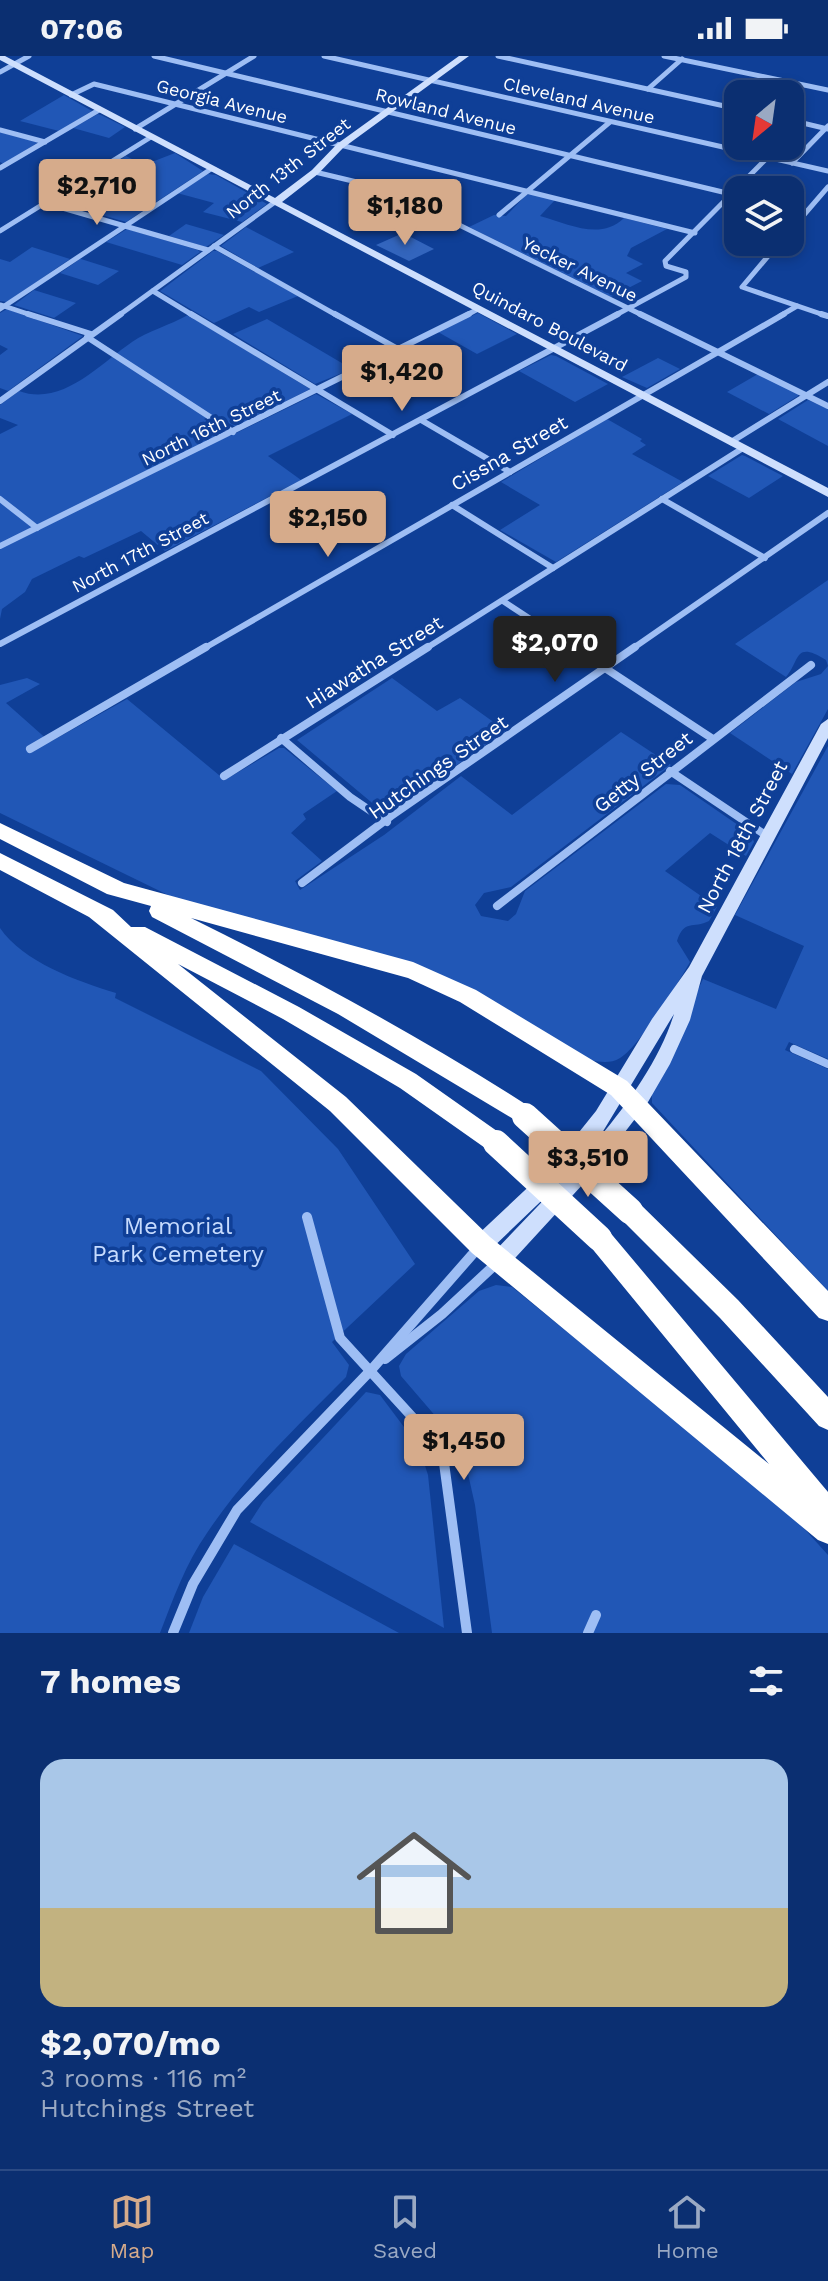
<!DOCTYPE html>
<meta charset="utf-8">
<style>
:root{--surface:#0b2f71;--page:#193b79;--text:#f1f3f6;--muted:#9aa9c3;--line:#2b4a84;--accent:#d6ab8b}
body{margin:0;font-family:"Work Sans",sans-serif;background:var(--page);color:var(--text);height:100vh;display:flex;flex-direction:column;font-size:30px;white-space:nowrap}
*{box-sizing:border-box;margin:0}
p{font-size:26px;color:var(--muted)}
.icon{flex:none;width:44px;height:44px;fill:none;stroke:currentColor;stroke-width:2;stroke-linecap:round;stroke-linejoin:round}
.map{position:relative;height:1577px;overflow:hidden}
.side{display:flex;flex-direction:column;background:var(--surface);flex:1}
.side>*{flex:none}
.needle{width:52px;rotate:209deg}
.controls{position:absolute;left:724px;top:24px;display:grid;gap:16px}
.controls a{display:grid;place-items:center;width:80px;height:80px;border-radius:16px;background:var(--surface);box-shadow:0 4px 12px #0003,0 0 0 2px var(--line);font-size:40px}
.price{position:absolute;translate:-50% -68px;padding:0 18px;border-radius:8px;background:var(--accent);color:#111;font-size:26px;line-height:52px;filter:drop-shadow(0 2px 4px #0008)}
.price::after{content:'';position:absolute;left:50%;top:48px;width:24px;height:18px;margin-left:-12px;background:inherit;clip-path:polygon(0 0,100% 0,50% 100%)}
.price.current{background:#222;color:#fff}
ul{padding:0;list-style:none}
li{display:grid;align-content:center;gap:16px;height:424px;padding:0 40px}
li span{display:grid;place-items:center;height:248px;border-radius:24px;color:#555}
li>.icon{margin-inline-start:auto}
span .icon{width:144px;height:144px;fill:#fffc;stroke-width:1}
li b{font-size:34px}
h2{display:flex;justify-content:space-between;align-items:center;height:96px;padding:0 40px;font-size:34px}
.status{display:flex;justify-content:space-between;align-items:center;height:56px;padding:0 40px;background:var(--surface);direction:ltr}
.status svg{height:22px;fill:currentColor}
.dock{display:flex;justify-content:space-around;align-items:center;height:112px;border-top:2px solid var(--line);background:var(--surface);font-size:22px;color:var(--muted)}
.dock a{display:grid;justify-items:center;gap:4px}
.dock .current{color:var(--accent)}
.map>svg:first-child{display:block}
.green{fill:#2157b6}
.building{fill:#3365bd}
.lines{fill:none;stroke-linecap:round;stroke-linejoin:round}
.street-far3{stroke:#9ebef4;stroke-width:5}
.street-far2{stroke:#9ebef4;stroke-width:6}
.street-far1{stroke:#9ebef4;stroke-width:8}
.street{stroke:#9ebef4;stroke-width:10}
.secondary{fill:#cedffd;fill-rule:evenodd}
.highway{fill:#fff;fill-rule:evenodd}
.highway-bridge{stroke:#fff;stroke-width:26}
.labels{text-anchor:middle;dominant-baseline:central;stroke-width:7;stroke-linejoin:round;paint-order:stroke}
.far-street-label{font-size:18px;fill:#fff;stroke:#0f3f97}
.street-label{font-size:20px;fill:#fff;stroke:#0f3f97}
.near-park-label{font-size:24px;fill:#c6dbfe;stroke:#0f3f97}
</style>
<div class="status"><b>07:06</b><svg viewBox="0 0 49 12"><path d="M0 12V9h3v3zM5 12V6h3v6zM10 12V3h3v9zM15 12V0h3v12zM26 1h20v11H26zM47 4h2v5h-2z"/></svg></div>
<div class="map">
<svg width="828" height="1577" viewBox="0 0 828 1577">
<rect width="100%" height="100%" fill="#0f3f97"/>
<g class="green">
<polygon points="64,39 92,55 59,75 20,65"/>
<polygon points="98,58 101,59 125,71 109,82 73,72"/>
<polygon points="0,76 37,86 37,87 4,108 0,106"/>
<polygon points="175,97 203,115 126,166 53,145 61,141 95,150 110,139 78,130 126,100 144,109"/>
<polygon points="208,118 216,119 267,148 242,166 203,156 214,147 177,137"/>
<path d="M531,138L555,144L540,160C569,168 600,185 624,162L667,173L631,192L627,200L643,208L626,217L642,225L611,241L469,171L494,159L506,160L526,139Z"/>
<polygon points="186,168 224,179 206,191 169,180"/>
<polygon points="246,171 294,196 258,212 221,190"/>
<polygon points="127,173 198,194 200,196 182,209 106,186"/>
<polygon points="32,191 70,203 7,246 0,245 0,203 10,206"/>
<polygon points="213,195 217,195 298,240 259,256 249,251 214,267 160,235"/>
<polygon points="80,203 81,203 119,215 98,229 60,217"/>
<polygon points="34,234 76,247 54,262 14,249"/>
<polygon points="7,253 83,280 8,335 0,332 0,299 8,293 0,289 0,257"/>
<polygon points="478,257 517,278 477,298 438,276"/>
<path d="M188,259L310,333L236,371L213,359L204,363L230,380L316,338L352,358L268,400L301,424L165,495L141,475L84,502L79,500L32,523L25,536L2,553L0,563V378L18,369L0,362V349L19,335C62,351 100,308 132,286C148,275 170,269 188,259Z"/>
<polygon points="267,263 352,313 315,328 233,278"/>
<polygon points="551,299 556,300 608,328 575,346 519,315"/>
<polygon points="658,302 680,313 647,332 622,321"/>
<polygon points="758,318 798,338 798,340 769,358 727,336"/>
<polygon points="808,344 828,353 828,390 778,363"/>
<polygon points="607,363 642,383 640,385 646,389 632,398 683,426 556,506 500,474 540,449 501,426"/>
<polygon points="742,399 745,400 783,420 749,442 708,420"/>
<path d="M828,524V653L792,718L730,677L796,626L821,618L828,610L826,604C794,584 800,605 786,621L735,588Z"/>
<path d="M27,622L40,628L6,647L50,686L127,643L225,724L279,692H284L337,735L303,758L306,763L291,777L322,805L295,825L300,834L384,779L461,720L512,759L621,676L671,709L511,831L484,837L475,849L481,860L508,865L516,858L525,835L666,728L680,729L751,778L754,786L746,800L710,777L665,815L717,851L709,865C693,873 684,863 677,885L690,906C679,926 638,992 620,1002C610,1008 600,1006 590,1004L500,949L170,840L0,757V629Z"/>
<polygon points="392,622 437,655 460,642 506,675 390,755 383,756 297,684"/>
<polygon points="828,690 828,1003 789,986 785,994 828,1013 828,1235 652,1047 652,1034 703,923 776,953 804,890 735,859"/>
<path d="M0,872C23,906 77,925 116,937L115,942L261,1015L338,1093L415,1208L332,1286L349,1309L346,1321C297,1371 246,1418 207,1477C186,1507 173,1543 160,1577H0Z"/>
<polygon points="496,1229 512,1231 791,1458 828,1499 828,1577 492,1577 475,1449 462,1391 401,1320 399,1310 406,1298 479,1235"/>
<polygon points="366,1336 380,1339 419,1391 428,1419 444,1572 250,1466 263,1446"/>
<polygon points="234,1488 399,1577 189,1577 203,1541"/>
</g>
<polygon class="building" points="403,177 434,193 409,205 376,189"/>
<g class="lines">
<g class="street-far3">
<polyline points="154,0 731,138"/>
<polyline points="324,0 828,115"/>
<polyline points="498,0 738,53"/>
<polyline points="664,0 828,34"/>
<polyline points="0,16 29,0"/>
<polyline points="648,33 682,3"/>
<polyline points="71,39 94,28 695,177"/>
<polyline points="790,64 828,73"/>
<polyline points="135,73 254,0"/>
<polyline points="0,74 45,86"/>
<polyline points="792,107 828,70"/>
<polyline points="0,112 99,54"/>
<polyline points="315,116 386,133 644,260"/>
<polyline points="45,147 208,194"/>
<polyline points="499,159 610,66"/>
<polyline points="0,175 151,81"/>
<polyline points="790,175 828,131"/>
<polyline points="780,186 742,231 827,260"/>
<polyline points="214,190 338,260"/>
<polyline points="153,235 194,260"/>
<polyline points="1,249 34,260"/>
<polyline points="0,253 211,113"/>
<polyline points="118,260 275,146"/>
<polyline points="465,260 478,253"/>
<polyline points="614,260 686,221 686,216 666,210 665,205 768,101"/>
<polyline points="780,260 797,250"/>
</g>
<g class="street-far2">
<polyline points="28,258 91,278"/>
<polyline points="191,258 393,379"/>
<polyline points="335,258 398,293"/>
<polyline points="640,258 828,350"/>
<polyline points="821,258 828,260"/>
<polyline points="87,281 233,376"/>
<polyline points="0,345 121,258"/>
<polyline points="421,364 510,416"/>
<polyline points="731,386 828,326"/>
<polyline points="0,443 37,472"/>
<polyline points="662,443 765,502"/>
<polyline points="452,449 553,512"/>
<polyline points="0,490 469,258"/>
<polyline points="503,545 576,593"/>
<polyline points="0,588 618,258"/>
<polyline points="203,593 784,258"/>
<polyline points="425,593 743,392"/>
<polyline points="632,593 828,457"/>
</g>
<g class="street-far1">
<polyline points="573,591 713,683"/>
<polyline points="281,682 350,741 387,766"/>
<polyline points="30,693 206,591"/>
<polyline points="670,715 767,780"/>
<polyline points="224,720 428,591"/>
<polyline points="302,827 391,760 635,591"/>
<polyline points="497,850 811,609"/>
<polyline points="794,993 828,1008"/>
</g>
<g class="street">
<polyline points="307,1161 340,1282 415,1364 444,1407 467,1577"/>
<polyline points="385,1303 442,1258 499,1205"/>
<polyline points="173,1577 193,1528 237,1454 372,1313 478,1192"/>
<polyline points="588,1577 596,1559"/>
</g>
<g class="secondary">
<polygon points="0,0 5,0 275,142 312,114 337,88 459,0 469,0 343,92 318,118 282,146 828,432 828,441 0,4"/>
<path d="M828,663V682L702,920L690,964L670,1008L648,1046L595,1115L506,1212L499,1214L492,1212L489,1205L492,1198L560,1127L488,1196L481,1198L474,1196L471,1189L474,1182L555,1106L596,1055L652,963L689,911L821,668ZM674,958C660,1003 629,1046 599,1082Z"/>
</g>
<g class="highway">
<path d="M0,767L124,827L413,906L476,934L627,1025L828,1235V1265L819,1262L611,1039L460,946L408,922L191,862C308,920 423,982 533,1053L537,1060L533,1067L525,1070L338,958L152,861L149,855L151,850L107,838L0,783Z"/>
<polygon points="0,797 113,854 131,871 145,871 299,951 416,1018 504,1080 508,1087 504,1094 496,1097 488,1094 400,1032 283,963 178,908 346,1041 490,1181 769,1408 590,1190 587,1182 590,1174 599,1171 608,1174 828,1436 828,1488 818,1484 472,1197 330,1055 89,861 0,814"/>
<polygon points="630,1144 639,1147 738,1244 828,1341 828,1374 819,1370 720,1262 621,1163 618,1155 621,1147"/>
</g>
<g class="highway-bridge">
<polyline points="525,1060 630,1155"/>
<polyline points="496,1087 599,1182"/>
</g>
</g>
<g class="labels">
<g class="far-street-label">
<text transform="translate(579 44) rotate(13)">Cleveland Avenue</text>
<text transform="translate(222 45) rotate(14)">Georgia Avenue</text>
<text transform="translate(446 55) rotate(14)">Rowland Avenue</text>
<text transform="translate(288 112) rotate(-38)">North 13th Street</text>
<text transform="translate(580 213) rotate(26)">Yecker Avenue</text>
<text transform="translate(550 270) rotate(28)">Quindaro Boulevard</text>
<text transform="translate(211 371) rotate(-26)">North 16th Street</text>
<text transform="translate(140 496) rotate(-28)">North 17th Street</text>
</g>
<g class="street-label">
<text transform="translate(509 397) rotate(-30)">Cissna Street</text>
<text transform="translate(374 606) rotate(-32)">Hiawatha Street</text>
<text transform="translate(438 711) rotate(-35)">Hutchings Street</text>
<text transform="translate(643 716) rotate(-38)">Getty Street</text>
<text transform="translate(742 781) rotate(-62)">North 18th Street</text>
</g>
<g class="near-park-label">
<text x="178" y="1170">Memorial<tspan x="178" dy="28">Park Cemetery</tspan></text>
</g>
</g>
</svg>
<div class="controls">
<a><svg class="needle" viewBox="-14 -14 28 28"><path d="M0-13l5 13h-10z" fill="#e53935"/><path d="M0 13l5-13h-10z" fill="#9aa9c3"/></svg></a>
<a><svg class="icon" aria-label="layers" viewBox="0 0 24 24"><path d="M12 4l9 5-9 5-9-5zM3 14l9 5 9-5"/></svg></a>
</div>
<b class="price" style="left:97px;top:171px">$2,710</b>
<b class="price" style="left:405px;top:191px">$1,180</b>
<b class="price" style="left:402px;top:357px">$1,420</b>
<b class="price" style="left:328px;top:503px">$2,150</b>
<b class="price current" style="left:555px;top:628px">$2,070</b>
<b class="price" style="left:588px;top:1143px">$3,510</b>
<b class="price" style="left:464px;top:1426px">$1,450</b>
</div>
<section class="side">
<h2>7 homes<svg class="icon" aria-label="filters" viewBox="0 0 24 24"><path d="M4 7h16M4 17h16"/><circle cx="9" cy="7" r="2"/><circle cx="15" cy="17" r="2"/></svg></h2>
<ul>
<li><span style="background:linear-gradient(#a9c7e8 60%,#c2b280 0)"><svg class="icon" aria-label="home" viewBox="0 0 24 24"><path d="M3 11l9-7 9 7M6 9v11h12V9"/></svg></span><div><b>$2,070/mo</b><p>3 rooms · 116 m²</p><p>Hutchings Street</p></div></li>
</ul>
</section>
<nav class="dock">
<a class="current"><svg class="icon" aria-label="map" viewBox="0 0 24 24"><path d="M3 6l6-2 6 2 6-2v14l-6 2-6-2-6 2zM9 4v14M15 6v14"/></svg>Map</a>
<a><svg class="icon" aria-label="saved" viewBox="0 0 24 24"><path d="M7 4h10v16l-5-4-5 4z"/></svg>Saved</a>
<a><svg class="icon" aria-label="home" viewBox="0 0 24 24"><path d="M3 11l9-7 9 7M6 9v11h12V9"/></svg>Home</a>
</nav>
